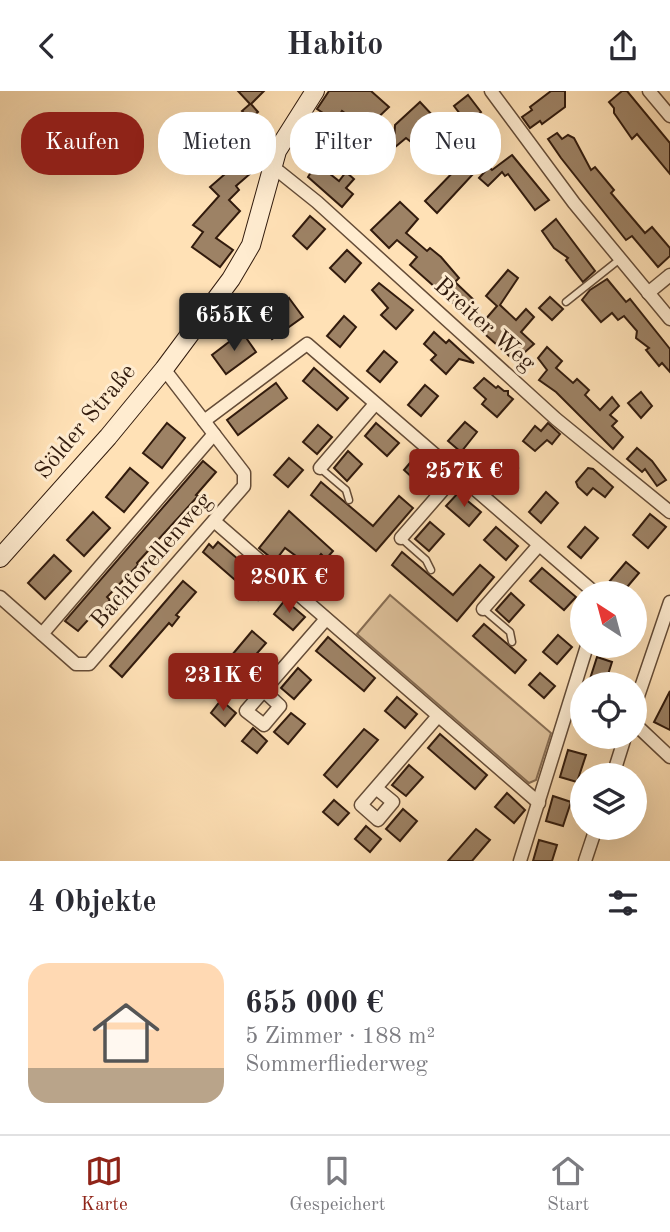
<!DOCTYPE html>
<html lang="de">
<meta charset="utf-8">
<style>
:root{--surface:#fff;--page:#f7f7f7;--text:#2b2b33;--muted:#7c7c81;--line:#e1e1e2;--accent:#8f2418}
body{margin:0;font-family:"Old Standard TT",serif;background:var(--page);color:var(--text);height:100vh;display:flex;flex-direction:column;font-size:26px;white-space:nowrap}
*{box-sizing:border-box;margin:0}
p{font-size:23px;color:var(--muted)}
.icon{flex:none;width:38px;height:38px;fill:none;stroke:currentColor;stroke-width:2;stroke-linecap:round;stroke-linejoin:round}
.map{position:relative;height:770px;overflow:hidden}
.details{display:flex;flex-direction:column;background:var(--surface);flex:1}
.details>*{flex:none}
.banner{position:absolute;left:21px;top:21px;width:628px;height:63px;display:flex;gap:14px}
.needle{width:46px;rotate:324deg}
.controls{position:absolute;left:570px;top:490px;display:grid;gap:14px}
.controls a{display:grid;place-items:center;width:77px;height:77px;border-radius:50%;background:var(--surface);box-shadow:0 7px 28px #0002;font-size:35px}
.price{position:absolute;translate:-50% -60px;padding:0 16px;border-radius:7px;background:var(--accent);color:#fff;font-size:23px;line-height:46px;filter:drop-shadow(0 2px 4px #0008)}
.price::after{content:'';position:absolute;left:50%;top:42px;width:21px;height:16px;margin-left:-10px;background:inherit;clip-path:polygon(0 0,100% 0,50% 100%)}
.price.on{background:#222;color:#fff}
ul{padding:0;list-style:none}
li{display:flex;align-items:center;gap:21px;height:175px;padding:0 28px}
li span{display:grid;place-items:center;flex:none;width:196px;height:140px;border-radius:21px;color:#555}
li>.icon{margin-inline-start:auto}
span .icon{width:84px;height:84px;fill:#fffc;stroke-width:1}
li b{font-size:30px}
h2{display:flex;justify-content:space-between;align-items:center;height:84px;padding:0 28px;font-size:30px}
.chip{padding:0 24px;border-radius:28px;background:var(--surface);box-shadow:0 7px 28px #0002;font-size:24px;line-height:63px}
.chip.on{background:var(--accent);color:#fff}
header{display:flex;justify-content:space-between;align-items:center;height:91px;padding:0 28px;background:var(--surface);font-size:32px;font-weight:600}
.tab-bar{display:flex;justify-content:space-around;align-items:center;height:98px;border-top:2px solid var(--line);background:var(--surface);font-size:19px;color:var(--muted)}
.tab-bar a{display:grid;justify-items:center;gap:4px}
.tab-bar .on{color:var(--accent)}
.map>svg:first-child{display:block}
.green{fill:#dcbf99;stroke:#876d53;stroke-width:2}
.building{fill:#9d8265;stroke:#321b0d;stroke-width:2}
.lines{fill:none;stroke-linecap:round;stroke-linejoin:round}
.lane-casing{stroke:#654c37;stroke-width:9}
.street-casing{stroke:#654c37;stroke-width:15}
.secondary-casing{stroke:#321b0d;stroke-width:20}
.lane{stroke:#ffecd0;stroke-width:6}
.street{stroke:#ffecd0;stroke-width:12}
.secondary{stroke:#ffecd0;stroke-width:18}
.labels{text-anchor:middle;dominant-baseline:central;stroke-width:6;stroke-linejoin:round;paint-order:stroke}
.street-label{font-size:24px;fill:#321b0d;stroke:#ffecd0}
</style>
<header><svg class="icon" aria-label="back" viewBox="0 0 24 24"><path d="M15 5l-7 7 7 7"/></svg>Habito<svg class="icon" aria-label="share" viewBox="0 0 24 24"><path d="M12 15V3M7 8l5-5 5 5M5 13v7h14v-7"/></svg></header>
<div class="map">
<svg width="670" height="770" viewBox="0 0 670 770">
<rect width="100%" height="100%" fill="#ffe1b6"/>
<filter id="stains"><feTurbulence type="fractalNoise" baseFrequency=".00286" numOctaves="4"/><feColorMatrix values="0 0 0 0 .2 0 0 0 0 .09 0 0 0 0 .02 0 0 0 .5 -.17"/></filter>
<radialGradient id="worn" r=".72"><stop offset=".6" stop-color="#630" stop-opacity="0"/><stop offset="1" stop-color="#630" stop-opacity=".3"/></radialGradient>
<polygon class="green" points="390,504 551,642 536,689 529,692 357,543"/>
<g class="building">
<polygon points="238,0 264,0 251,13 258,21 250,28 242,20 250,13"/>
<polygon points="329,0 371,0 389,16 366,38 342,20 324,48 336,61 320,75 339,90 346,81 354,88 346,97 353,103 342,116 308,86 311,81 295,61 315,46 309,41 323,22 317,18"/>
<polygon points="551,0 565,0 565,16 542,33 540,30 530,37 522,26 532,19 530,16"/>
<polygon points="622,0 627,0 670,52 670,83 637,43 632,48 614,22 614,17 609,11"/>
<polygon points="468,4 481,21 467,32 454,15"/>
<polygon points="420,11 435,27 411,51 406,47 383,66 373,55 384,45 394,55 395,34"/>
<polygon points="251,31 261,42 246,56 236,44"/>
<polygon points="557,42 562,48 568,44 574,47 591,79 595,76 614,99 611,102 645,142 652,136 670,157 670,165 658,176 632,145 626,149 561,67 548,48"/>
<polygon points="512,64 549,109 535,119 508,83 505,85 502,81 488,95 479,87 489,76 492,79"/>
<polygon points="240,70 251,82 236,95 239,99 229,109 240,120 216,147 233,159 220,176 192,156 203,141 193,134 219,105 210,96"/>
<polygon points="463,71 474,82 437,122 425,110"/>
<polygon points="400,111 418,128 406,142 427,160 430,157 441,166 459,187 455,191 474,209 463,221 410,174 417,166 397,149 389,157 371,139"/>
<polygon points="310,125 325,138 307,158 293,145"/>
<polygon points="556,128 595,180 583,191 566,169 568,167 554,157 542,140"/>
<polygon points="347,159 361,172 345,191 330,177"/>
<polygon points="508,179 518,187 500,214 516,229 526,218 534,226 521,241 534,253 515,270 478,237 497,215 486,205"/>
<polygon points="607,188 626,211 630,208 670,258 670,281 662,272 659,275 646,259 649,257 636,247 637,240 624,225 618,229 612,222 601,231 582,209 590,199"/>
<polygon points="379,192 413,219 396,238 381,224 388,217 372,199"/>
<polygon points="550,206 563,218 552,229 539,217"/>
<polygon points="289,207 303,226 272,248 258,229"/>
<polygon points="344,225 356,236 340,256 327,245"/>
<polygon points="242,241 256,261 226,283 212,264"/>
<polygon points="434,241 446,252 449,249 474,272 459,268 446,283 431,269 436,264 424,253"/>
<polygon points="547,256 562,270 556,277 573,292 577,288 589,299 585,304 600,319 612,306 619,315 610,324 617,330 612,335 623,346 613,358 556,301 539,289 547,279 538,267"/>
<polygon points="384,260 397,271 380,291 367,280"/>
<polygon points="314,277 348,307 337,319 303,290"/>
<polygon points="484,287 496,297 498,295 504,300 508,300 508,304 513,308 497,326 482,313 486,308 474,297"/>
<polygon points="276,292 287,307 238,344 227,329"/>
<polygon points="425,294 438,305 421,325 408,314"/>
<polygon points="641,301 652,315 641,327 628,312"/>
<polygon points="465,331 477,341 461,361 448,350"/>
<polygon points="167,332 185,347 162,377 143,362"/>
<polygon points="376,332 399,352 387,365 365,345"/>
<polygon points="548,332 560,343 552,353 547,349 535,360 523,350 535,335 541,340"/>
<polygon points="318,334 332,346 317,363 303,351"/>
<polygon points="637,357 652,370 666,389 657,395 645,378 642,381 627,368"/>
<polygon points="348,360 362,373 347,390 334,377"/>
<polygon points="415,366 438,386 426,399 404,379"/>
<polygon points="505,366 518,377 501,396 488,385"/>
<polygon points="289,367 303,379 288,396 274,384"/>
<polygon points="203,370 216,381 196,404 198,405 137,472 138,474 107,506 110,509 100,520 98,518 78,540 65,530"/>
<polygon points="130,377 148,392 124,421 106,406"/>
<polygon points="588,377 593,378 613,396 605,406 593,397 587,404 578,396 576,391"/>
<polygon points="321,391 373,435 399,405 413,417 376,460 311,404"/>
<polygon points="546,401 558,412 541,432 529,421"/>
<polygon points="458,402 481,421 469,435 446,415"/>
<polygon points="289,420 333,460 326,468 321,463 311,476 285,457 275,470 259,457"/>
<polygon points="93,421 110,437 84,465 67,449"/>
<polygon points="650,423 666,436 648,457 633,444"/>
<polygon points="430,431 444,443 429,460 415,448"/>
<polygon points="496,436 518,455 506,469 484,449"/>
<polygon points="585,436 598,447 581,467 568,456"/>
<polygon points="218,451 266,492 261,498 264,501 258,509 203,461 209,453 213,457"/>
<polygon points="402,461 453,504 480,474 494,486 457,530 392,474"/>
<polygon points="54,464 71,480 45,508 28,492"/>
<polygon points="626,471 639,482 622,502 609,491"/>
<polygon points="542,477 576,506 564,519 530,490"/>
<polygon points="183,490 196,501 176,524 179,526 172,535 169,532 122,586 110,575"/>
<polygon points="511,502 524,514 509,531 496,519"/>
<polygon points="285,509 305,526 293,539 274,523"/>
<polygon points="484,533 526,569 515,582 473,545"/>
<polygon points="252,540 266,552 225,599 212,588"/>
<polygon points="558,544 572,556 557,573 543,561"/>
<polygon points="328,546 375,587 364,600 316,560"/>
<polygon points="597,566 612,571 605,593 589,591"/>
<polygon points="298,577 311,589 294,608 281,597"/>
<polygon points="540,582 555,595 544,607 529,594"/>
<polygon points="670,600 670,639 654,631"/>
<polygon points="397,606 417,623 405,637 385,620"/>
<polygon points="221,609 236,622 225,635 211,622"/>
<polygon points="291,622 305,633 288,653 274,641"/>
<polygon points="253,637 267,650 257,662 242,650"/>
<polygon points="364,638 378,649 337,696 324,684"/>
<polygon points="440,643 487,684 475,698 428,657"/>
<polygon points="568,659 586,664 577,691 560,686"/>
<polygon points="409,674 423,686 406,705 392,694"/>
<polygon points="507,702 525,719 514,732 495,716"/>
<polygon points="553,705 571,711 563,735 546,730"/>
<polygon points="334,709 349,722 338,734 323,721"/>
<polygon points="403,718 417,730 400,750 386,738"/>
<polygon points="366,735 381,748 370,761 355,748"/>
<polygon points="476,738 490,749 483,757 472,770 448,770"/>
<polygon points="539,749 557,754 552,770 533,770"/>
</g>
<g class="lines">
<g class="lane-casing">
<g id="lane">
<polyline points="566,211 620,168"/>
<polyline points="320,377 346,399 349,409"/>
<polyline points="401,447 426,469 431,479"/>
<polyline points="483,518 510,541 512,551"/>
</g>
</g>
<g class="street-casing">
<g id="street">
<polyline points="491,0 574,112 670,228"/>
<polyline points="649,0 670,25"/>
<polyline points="272,75 317,111 556,328 670,421"/>
<polyline points="648,202 670,184"/>
<polyline points="204,330 307,253 595,502"/>
<polyline points="320,377 375,313"/>
<polyline points="214,430 539,712"/>
<polyline points="401,447 456,384"/>
<polyline points="0,506 76,573 89,573 244,395 244,382 164,278"/>
<polyline points="483,518 539,454"/>
<polyline points="42,543 214,343"/>
<polyline points="264,600 280,615 264,634 246,620 326,528"/>
<polyline points="635,614 670,511"/>
<polyline points="635,633 670,666"/>
<polyline points="613,684 625,646"/>
<polyline points="376,697 393,711 378,729 361,714 438,625"/>
<polyline points="520,770 587,555"/>
<polyline points="585,770 596,737"/>
</g>
</g>
<g class="secondary-casing">
<polyline id="secondary" points="0,467 108,346 164,278 231,188 251,154 277,60 315,0"/>
</g>
<use href="#lane" class="lane"/>
<use href="#street" class="street"/>
<use href="#secondary" class="secondary"/>
</g>
<g class="labels">
<g class="street-label">
<text transform="translate(484 234) rotate(42)">Breiter Weg</text>
<text transform="translate(86 331) rotate(-50)">Sölder Straße</text>
<text transform="translate(152 470) rotate(-49)">Bachforellenweg</text>
</g>
</g>
<rect width="100%" height="100%" filter="url(#stains)"/>
<rect width="100%" height="100%" fill="url(#worn)"/>
</svg>
<div class="controls">
<a><svg class="needle" viewBox="-14 -14 28 28"><path d="M0-13l5 13h-10z" fill="#e53935"/><path d="M0 13l5-13h-10z" fill="#7c7c81"/></svg></a>
<a><svg class="icon" aria-label="locate" viewBox="0 0 24 24"><circle cx="12" cy="12" r="6"/><path d="M12 2v4M12 18v4M2 12h4M18 12h4"/></svg></a>
<a><svg class="icon" aria-label="layers" viewBox="0 0 24 24"><path d="M12 4l9 5-9 5-9-5zM3 14l9 5 9-5"/></svg></a>
</div>
<b class="price on" style="left:234px;top:262px">655K €</b>
<b class="price" style="left:464px;top:418px">257K €</b>
<b class="price" style="left:289px;top:524px">280K €</b>
<b class="price" style="left:223px;top:622px">231K €</b>
<div class="banner">
<a class="chip on">Kaufen</a>
<a class="chip">Mieten</a>
<a class="chip">Filter</a>
<a class="chip">Neu</a>
</div>
</div>
<section class="details">
<h2>4 Objekte<svg class="icon" aria-label="filters" viewBox="0 0 24 24"><path d="M4 7h16M4 17h16"/><circle cx="9" cy="7" r="2"/><circle cx="15" cy="17" r="2"/></svg></h2>
<ul>
<li><span style="background:linear-gradient(#ffd9b3 75%,#b9a48a 0)"><svg class="icon" aria-label="home" viewBox="0 0 24 24"><path d="M3 11l9-7 9 7M6 9v11h12V9"/></svg></span><div><b>655 000 €</b><p>5 Zimmer · 188 m²</p><p>Sommerfliederweg</p></div></li>
</ul>
</section>
<nav class="tab-bar">
<a class="on"><svg class="icon" aria-label="map" viewBox="0 0 24 24"><path d="M3 6l6-2 6 2 6-2v14l-6 2-6-2-6 2zM9 4v14M15 6v14"/></svg>Karte</a>
<a><svg class="icon" aria-label="saved" viewBox="0 0 24 24"><path d="M7 4h10v16l-5-4-5 4z"/></svg>Gespeichert</a>
<a><svg class="icon" aria-label="home" viewBox="0 0 24 24"><path d="M3 11l9-7 9 7M6 9v11h12V9"/></svg>Start</a>
</nav>
